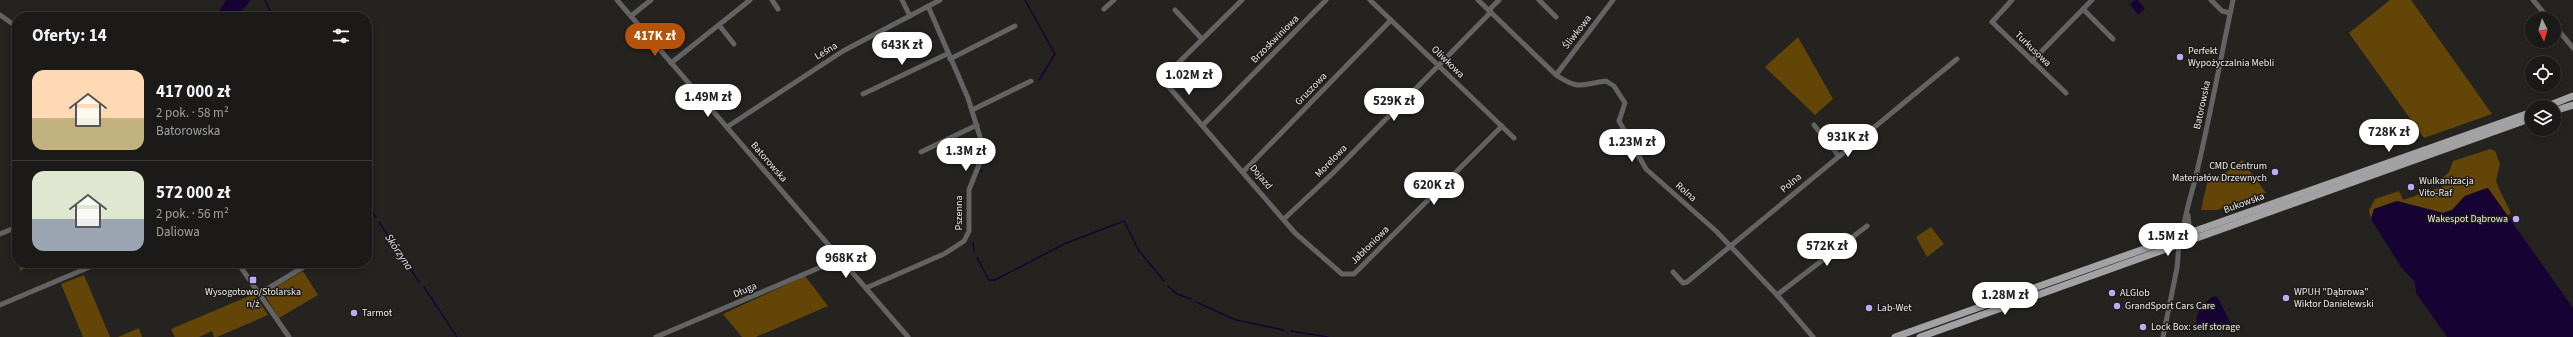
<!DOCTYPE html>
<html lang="pl">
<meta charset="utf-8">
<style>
:root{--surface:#1c1a18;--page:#252321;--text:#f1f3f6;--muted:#a0a1a2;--line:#3a3837;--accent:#b45309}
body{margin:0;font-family:"Source Sans 3",sans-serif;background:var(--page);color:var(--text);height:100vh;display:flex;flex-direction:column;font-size:15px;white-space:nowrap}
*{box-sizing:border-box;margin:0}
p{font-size:13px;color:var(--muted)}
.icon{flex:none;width:22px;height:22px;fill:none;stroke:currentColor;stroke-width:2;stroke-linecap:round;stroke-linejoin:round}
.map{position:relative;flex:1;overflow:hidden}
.side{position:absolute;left:12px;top:12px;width:360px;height:256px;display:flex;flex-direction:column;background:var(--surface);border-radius:16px;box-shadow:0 2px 6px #0003,0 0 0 1px var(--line)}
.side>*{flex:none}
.needle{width:26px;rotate:175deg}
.controls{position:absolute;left:2525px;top:12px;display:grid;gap:8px}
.controls a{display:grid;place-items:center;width:36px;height:36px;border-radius:50%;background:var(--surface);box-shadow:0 2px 6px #0003,0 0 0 1px var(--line);font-size:20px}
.price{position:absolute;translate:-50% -34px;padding:0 9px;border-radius:14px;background:#fff;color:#222;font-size:13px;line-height:26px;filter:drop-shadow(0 1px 2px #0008)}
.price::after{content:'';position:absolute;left:50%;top:24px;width:12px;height:9px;margin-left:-6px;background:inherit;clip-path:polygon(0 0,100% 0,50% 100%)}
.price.selected{background:var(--accent);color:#fff}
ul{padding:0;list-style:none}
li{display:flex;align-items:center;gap:12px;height:100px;padding:0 20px}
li+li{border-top:1px solid var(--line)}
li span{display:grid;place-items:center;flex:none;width:112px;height:80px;border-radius:12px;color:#555}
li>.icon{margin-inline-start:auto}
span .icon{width:48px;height:48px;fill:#fffc;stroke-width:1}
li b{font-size:17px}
h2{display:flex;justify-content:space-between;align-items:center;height:48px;padding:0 20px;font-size:17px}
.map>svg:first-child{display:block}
.green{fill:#634508}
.water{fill:#160333}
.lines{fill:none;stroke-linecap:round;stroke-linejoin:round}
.stream{stroke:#160333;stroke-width:1.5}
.minor{stroke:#636364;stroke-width:5}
.major{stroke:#a2a2a5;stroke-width:7}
.poi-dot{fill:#bcaaf6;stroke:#1c1a17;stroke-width:1.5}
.labels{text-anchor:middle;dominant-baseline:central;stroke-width:3;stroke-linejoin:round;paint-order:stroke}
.street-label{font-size:10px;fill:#ecebe9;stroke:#1c1a17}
.poi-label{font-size:10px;fill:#ecebe9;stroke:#1c1a17;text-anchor:start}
.water-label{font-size:11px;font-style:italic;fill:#e4e0f5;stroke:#1c1a17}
</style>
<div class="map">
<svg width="2573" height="337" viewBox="0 0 2573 337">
<rect width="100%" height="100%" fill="#252320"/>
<g class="green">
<polygon points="2390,0 2411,0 2492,114 2424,138 2349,33"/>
<polygon points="1798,37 1833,99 1815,115 1765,67"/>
<polygon points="2490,149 2495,151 2500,164 2496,181 2499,189 2511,213 2507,216 2487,188 2465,196 2452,210 2443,213 2397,201 2374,209 2371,219 2369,210 2375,199 2399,191 2403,200 2444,186 2441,179 2449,172 2453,161"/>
<polygon points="2242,160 2266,193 2217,210 2201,210 2207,183 2222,176"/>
<polygon points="1931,227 1944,244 1927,257 1916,237"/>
<polygon points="19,263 37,263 20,271"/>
<polygon points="303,271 318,295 279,318 266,297 268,292"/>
<polygon points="84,275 110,337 83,337 61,284"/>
<polygon points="805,276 828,306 756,337 742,337 723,314"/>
<polygon points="254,294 268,315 217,337 214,337 212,331 199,337 175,337 171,329"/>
<polygon points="139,328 142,337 118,337"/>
</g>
<g class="water">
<polygon points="226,0 251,0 237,17 226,17 218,13"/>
<polygon points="2135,0 2138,0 2145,9 2138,15 2130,4"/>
<polygon points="2488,188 2573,308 2573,337 2447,337 2416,293 2415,282 2401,267 2371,219 2374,209 2397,201 2443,213 2452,210 2465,196"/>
<path d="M2214,296L2218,298L2231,324L2230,327L2216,326L2207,329L2197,325C2194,313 2204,302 2214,296Z"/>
</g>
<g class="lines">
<g class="stream">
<polyline points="265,0 273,17"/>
<polyline points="1025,0 1055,54 1039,80"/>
<polyline points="981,172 982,170"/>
<polyline points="367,204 376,217"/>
<polyline points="379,222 419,282"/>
<polyline points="973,243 974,251"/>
<polyline points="977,258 989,280 995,280 1064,244 1124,221 1139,251 1164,281"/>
<polyline points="1168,286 1177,294 1191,299"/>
<polyline points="424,287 457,337"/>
<polyline points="1196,302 1236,320 1284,330"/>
<polyline points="1291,331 1328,337"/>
</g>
<g class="minor">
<polyline points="617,0 908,337"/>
<polyline points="772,0 778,9"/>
<polyline points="902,0 910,16"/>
<polyline points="1242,0 1162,79 1295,233 1342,274 1354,274 1502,126"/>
<polyline points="1370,0 1514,138"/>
<path d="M1478,0L1556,75C1580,91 1581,84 1606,81L1614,86L1625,103L1619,121L1646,169L1716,231L1777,295L1813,337"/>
<polyline points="1539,0 1556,17"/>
<polyline points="2012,0 1992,22 2066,93"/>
<polyline points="2211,0 2222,11 2230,13"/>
<polyline points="2533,0 2549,19"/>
<polyline points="1104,9 1114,0"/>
<polyline points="2083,9 2113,39"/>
<polyline points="1175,10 1202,39"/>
<polyline points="1489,10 1499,0"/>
<polyline points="0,15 17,27"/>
<polyline points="631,16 651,0"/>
<polyline points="719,25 734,44"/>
<polyline points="2554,25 2573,48"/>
<polyline points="950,59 1015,26"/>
<polyline points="2032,61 2092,0"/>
<polyline points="671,63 750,0"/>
<polyline points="1556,75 1613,0"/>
<polyline points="863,94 947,54"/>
<polyline points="972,110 1031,81"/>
<polyline points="1203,125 1326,0"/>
<polyline points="1814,125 1838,155"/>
<polyline points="727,127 843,51 940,0"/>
<polyline points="921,152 977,125"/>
<polyline points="1244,171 1391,20"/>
<polyline points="1285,218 1333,173 1491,12"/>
<polyline points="0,234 17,227"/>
<path d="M2183,235C2182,221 2195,184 2198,167C2211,112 2221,56 2233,0"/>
<polyline points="2183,235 2189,224 2188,215"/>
<polyline points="238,263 289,337"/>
<polyline points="1673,272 1683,283 1687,282 1957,59"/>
<polyline points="866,288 944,254 964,241 969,231 969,190 980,162 981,140 968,98 928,6"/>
<polyline points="259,294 310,263"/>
<polyline points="1777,295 1867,226"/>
<polyline points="0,305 99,263"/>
<polyline points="656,337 840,259"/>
<polyline points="2163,337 2177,268 2179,244"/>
</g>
<g class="major">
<polyline points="2545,107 2573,96"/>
<polyline points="2554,111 2573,105"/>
<polyline points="1895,337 2532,112"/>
<polyline points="1920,337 2532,118"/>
</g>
</g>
<g class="poi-dot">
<circle cx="2180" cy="57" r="4"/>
<circle cx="2275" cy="172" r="4"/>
<circle cx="2411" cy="187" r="4"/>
<circle cx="2516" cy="219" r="4"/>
<rect x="249" y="276" width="8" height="8" rx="2"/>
<circle cx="2112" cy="293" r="4"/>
<circle cx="2286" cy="298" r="4"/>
<circle cx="2117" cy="306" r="4"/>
<circle cx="1869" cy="308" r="4"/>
<circle cx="354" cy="313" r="4"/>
<circle cx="2143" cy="327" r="4"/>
</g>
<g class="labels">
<g class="street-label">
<text transform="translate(1577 32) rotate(-52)">Śliwkowa</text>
<text transform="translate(1275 39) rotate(-45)">Brzoskwiniowa</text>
<text transform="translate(2033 49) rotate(44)">Turkusowa</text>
<text transform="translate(826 51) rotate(-31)">Leśna</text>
<text transform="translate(1448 62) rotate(44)">Oliwkowa</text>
<text transform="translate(1311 89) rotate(-46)">Gruszowa</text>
<text transform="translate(2202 105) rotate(-78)">Batorowska</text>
<text transform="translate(1331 161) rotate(-46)">Morelowa</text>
<text transform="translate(769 162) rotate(49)">Batorowska</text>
<text transform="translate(1261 177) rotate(50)">Dojazd</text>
<text transform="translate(1791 183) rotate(-40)">Polna</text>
<text transform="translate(1686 192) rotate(41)">Rolna</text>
<text transform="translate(2244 203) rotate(-20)">Bukowska</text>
<text transform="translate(959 213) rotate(-90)">Pszenna</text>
<text transform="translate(1370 245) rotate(-45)">Jabłoniowa</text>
<text transform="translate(745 290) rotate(-23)">Długa</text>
</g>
<g class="poi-label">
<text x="2188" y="51">Perfekt<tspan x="2188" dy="12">Wypożyczalnia Mebli</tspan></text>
<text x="2267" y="166" text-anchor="end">CMD Centrum<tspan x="2267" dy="12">Materiałów Drzewnych</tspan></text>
<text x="2419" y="181">Wulkanizacja<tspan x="2419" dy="12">Vito-Raf</tspan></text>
<text x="2508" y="219" text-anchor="end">Wakespot Dąbrowa</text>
<text x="253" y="292" text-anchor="middle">Wysogotowo/Stolarska<tspan x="253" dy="12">n/ż</tspan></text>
<text x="2294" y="292">WPUH "Dąbrowa"<tspan x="2294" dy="12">Wiktor Danielewski</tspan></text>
<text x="2120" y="293">ALGlob</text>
<text x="2125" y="306">GrandSport Cars Care</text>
<text x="1877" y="308">Lab-Wet</text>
<text x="362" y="313">Tarmot</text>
<text x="2151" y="327">Lock Box: self storage</text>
</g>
<g class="water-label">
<text transform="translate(399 252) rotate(56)">Skórzyna</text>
</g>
</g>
</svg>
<div class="controls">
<a><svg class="needle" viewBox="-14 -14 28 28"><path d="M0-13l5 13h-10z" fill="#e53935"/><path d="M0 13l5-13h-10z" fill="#a0a1a2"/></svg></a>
<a><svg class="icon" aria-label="locate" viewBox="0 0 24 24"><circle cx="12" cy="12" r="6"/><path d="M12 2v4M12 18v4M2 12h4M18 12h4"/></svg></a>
<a><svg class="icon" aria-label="layers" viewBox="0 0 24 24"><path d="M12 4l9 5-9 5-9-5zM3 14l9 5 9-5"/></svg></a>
</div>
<b class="price selected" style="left:655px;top:57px">417K zł</b>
<b class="price" style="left:902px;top:66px">643K zł</b>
<b class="price" style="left:1189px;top:96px">1.02M zł</b>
<b class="price" style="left:708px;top:118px">1.49M zł</b>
<b class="price" style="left:1394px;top:122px">529K zł</b>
<b class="price" style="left:2389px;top:153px">728K zł</b>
<b class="price" style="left:1848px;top:158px">931K zł</b>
<b class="price" style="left:1632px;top:163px">1.23M zł</b>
<b class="price" style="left:966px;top:172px">1.3M zł</b>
<b class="price" style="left:1434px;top:206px">620K zł</b>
<b class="price" style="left:2168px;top:257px">1.5M zł</b>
<b class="price" style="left:1827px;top:267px">572K zł</b>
<b class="price" style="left:846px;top:279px">968K zł</b>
<b class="price" style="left:2005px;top:316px">1.28M zł</b>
<section class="side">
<h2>Oferty: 14<svg class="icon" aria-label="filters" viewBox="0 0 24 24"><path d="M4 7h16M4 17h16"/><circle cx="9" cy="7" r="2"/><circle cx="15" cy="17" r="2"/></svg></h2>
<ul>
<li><span style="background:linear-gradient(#ffd9b3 60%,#c2b280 0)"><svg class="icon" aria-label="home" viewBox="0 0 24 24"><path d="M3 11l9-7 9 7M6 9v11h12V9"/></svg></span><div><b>417 000 zł</b><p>2 pok. · 58 m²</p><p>Batorowska</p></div></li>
<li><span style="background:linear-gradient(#dfe7d0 60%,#9aa5b1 0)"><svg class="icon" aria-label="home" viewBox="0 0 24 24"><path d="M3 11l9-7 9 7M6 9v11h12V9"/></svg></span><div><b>572 000 zł</b><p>2 pok. · 56 m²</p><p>Daliowa</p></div></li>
</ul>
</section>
</div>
